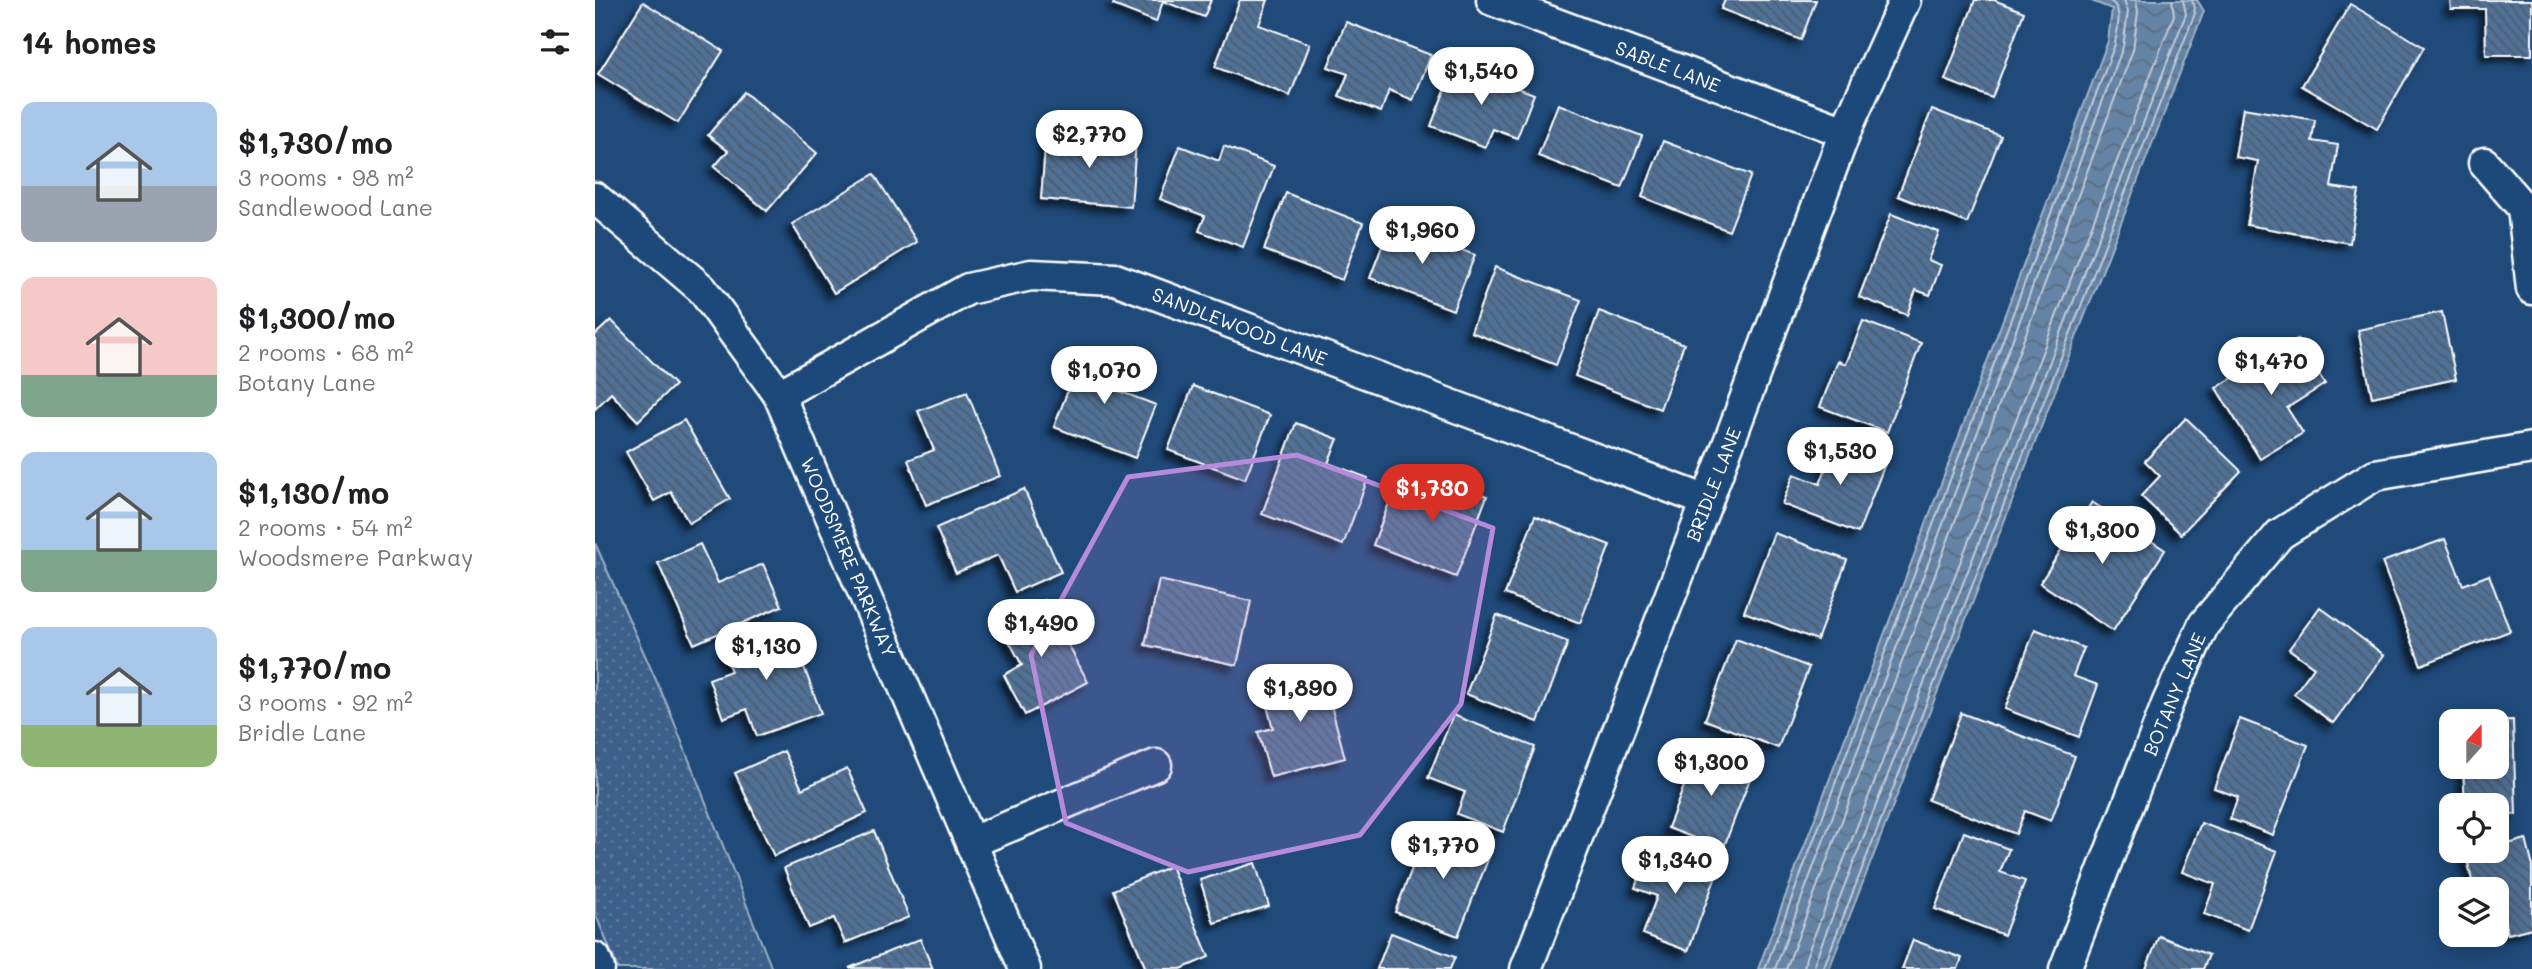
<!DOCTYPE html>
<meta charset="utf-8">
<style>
:root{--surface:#fff;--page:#f6f6f6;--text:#202124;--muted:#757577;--accent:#d93025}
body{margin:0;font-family:Mali,sans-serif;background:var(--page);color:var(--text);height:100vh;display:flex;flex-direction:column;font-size:26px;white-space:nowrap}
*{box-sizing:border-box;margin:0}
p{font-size:23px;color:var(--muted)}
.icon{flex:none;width:38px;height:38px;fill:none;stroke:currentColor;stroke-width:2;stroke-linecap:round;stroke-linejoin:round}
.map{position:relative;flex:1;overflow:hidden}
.details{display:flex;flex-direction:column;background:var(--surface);width:595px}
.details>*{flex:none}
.needle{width:46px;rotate:21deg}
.tools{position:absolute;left:1844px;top:709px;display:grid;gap:14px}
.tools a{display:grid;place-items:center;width:70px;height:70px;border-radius:14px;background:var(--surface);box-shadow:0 4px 18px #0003;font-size:35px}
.price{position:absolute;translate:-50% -60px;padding:0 16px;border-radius:24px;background:#fff;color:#222;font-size:23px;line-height:46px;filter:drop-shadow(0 2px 4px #0008)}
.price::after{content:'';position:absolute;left:50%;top:42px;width:21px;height:16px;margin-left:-10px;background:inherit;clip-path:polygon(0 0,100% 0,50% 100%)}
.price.selected{background:var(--accent);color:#fff}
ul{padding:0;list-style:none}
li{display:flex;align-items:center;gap:21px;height:175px;padding:0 21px}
li span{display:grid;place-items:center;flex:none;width:196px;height:140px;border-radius:14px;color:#555}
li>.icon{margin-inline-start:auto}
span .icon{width:84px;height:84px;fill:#fffc;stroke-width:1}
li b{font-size:30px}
h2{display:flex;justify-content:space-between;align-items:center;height:84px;padding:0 21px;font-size:30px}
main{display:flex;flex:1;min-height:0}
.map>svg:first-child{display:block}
.grass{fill:url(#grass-dots);stroke:#9eb0c5;stroke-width:2}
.water{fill:url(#water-waves);stroke:#a3b5c8;stroke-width:2}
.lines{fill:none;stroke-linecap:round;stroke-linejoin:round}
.shore{stroke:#c1cddb;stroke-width:2}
.building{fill:url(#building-back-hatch);stroke:#fff;stroke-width:2;filter:url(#shadow)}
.street-casing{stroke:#fff;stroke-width:35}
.street{stroke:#1f4a7a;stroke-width:30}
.marked{fill:#b68bdc;fill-opacity:0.2;stroke:#b68bdc;stroke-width:5;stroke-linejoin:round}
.labels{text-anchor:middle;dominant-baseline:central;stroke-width:5;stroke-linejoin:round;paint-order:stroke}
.street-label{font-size:19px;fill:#fff;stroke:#1f4a7a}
</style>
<main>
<section class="details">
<h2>14 homes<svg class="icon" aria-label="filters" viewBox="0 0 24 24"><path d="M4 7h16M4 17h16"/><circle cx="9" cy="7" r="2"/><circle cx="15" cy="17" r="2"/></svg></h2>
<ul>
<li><span style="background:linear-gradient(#a9c7e8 60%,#9aa5b1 0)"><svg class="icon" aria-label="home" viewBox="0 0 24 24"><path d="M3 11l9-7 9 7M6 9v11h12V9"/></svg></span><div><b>$1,730/mo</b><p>3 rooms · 98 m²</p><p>Sandlewood Lane</p></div></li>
<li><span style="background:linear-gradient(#f6c9c9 70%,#7fa58c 0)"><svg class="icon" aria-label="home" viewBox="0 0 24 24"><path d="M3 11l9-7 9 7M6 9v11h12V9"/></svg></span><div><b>$1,300/mo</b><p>2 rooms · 68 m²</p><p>Botany Lane</p></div></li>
<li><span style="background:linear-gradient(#a9c7e8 70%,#7fa58c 0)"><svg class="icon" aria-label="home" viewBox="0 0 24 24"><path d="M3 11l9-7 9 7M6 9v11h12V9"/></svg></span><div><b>$1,130/mo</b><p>2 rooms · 54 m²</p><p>Woodsmere Parkway</p></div></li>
<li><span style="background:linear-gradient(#a9c7e8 70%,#8fb573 0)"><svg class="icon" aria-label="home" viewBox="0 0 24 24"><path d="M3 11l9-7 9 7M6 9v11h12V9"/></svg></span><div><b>$1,770/mo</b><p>3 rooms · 92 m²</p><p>Bridle Lane</p></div></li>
</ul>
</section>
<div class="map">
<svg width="1937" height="969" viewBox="0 0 1937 969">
<defs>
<pattern id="grass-dots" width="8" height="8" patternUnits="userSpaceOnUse" patternTransform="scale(1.75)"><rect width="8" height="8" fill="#3c618b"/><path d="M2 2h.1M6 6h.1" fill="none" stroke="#59799c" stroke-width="1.8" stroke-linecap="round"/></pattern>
<pattern id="water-waves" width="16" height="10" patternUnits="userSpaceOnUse" patternTransform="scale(1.75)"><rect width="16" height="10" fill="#6583a4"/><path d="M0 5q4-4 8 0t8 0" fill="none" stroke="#5b6d81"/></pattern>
<pattern id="building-back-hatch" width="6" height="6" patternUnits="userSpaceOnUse" patternTransform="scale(1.75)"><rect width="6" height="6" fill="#507197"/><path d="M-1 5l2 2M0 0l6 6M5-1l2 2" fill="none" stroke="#4e5b6a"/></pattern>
<filter id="shadow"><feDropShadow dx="-6" dy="6" stdDeviation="3.5" flood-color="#0009"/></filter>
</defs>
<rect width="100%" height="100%" fill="#1f4a7a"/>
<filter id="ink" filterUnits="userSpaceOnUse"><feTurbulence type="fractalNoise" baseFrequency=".0143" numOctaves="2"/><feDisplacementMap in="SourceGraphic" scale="14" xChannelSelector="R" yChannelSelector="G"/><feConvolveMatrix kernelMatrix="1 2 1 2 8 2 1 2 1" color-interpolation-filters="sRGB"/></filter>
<g filter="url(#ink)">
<polygon class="grass" points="0,543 73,707 177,969 23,969 0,913"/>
<polygon class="water" points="1494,0 1602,0 1609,11 1234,969 1163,969 1513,41 1517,9"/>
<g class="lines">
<g class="shore">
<path d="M1170,969L1520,44C1522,29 1530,7 1513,0"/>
<polyline points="1180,969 1528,47 1533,11 1529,0"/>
<polyline points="1191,969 1538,50 1543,12 1541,0"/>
<polyline points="1209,969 1211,957 1579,15 1577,0"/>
<polyline points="1219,969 1220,961 1591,14 1588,0"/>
<polyline points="1228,969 1600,13 1597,0"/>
</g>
</g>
<g class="building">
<polygon points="520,0 616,0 609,17 568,1 561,22 518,5"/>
<polygon points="645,0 673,0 664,25 715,44 695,96 620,67"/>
<polygon points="1130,0 1221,0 1206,40 1126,9"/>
<polygon points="1380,0 1399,0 1429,12 1397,98 1350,80"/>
<polygon points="1855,0 1937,0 1937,55 1891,55 1890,9 1856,9"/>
<polygon points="48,2 128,51 83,123 3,74"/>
<polygon points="1755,4 1829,47 1782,129 1707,86"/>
<polygon points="751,22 836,55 818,100 794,90 786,112 744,96 753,74 733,67"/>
<polygon points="860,64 939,94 922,138 898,129 890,147 836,126"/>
<polygon points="149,92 222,153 172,211 119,167 133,151 113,135"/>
<polygon points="963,104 1047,136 1027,188 943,156"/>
<polygon points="1648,108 1720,120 1717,141 1743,145 1736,187 1764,191 1755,243 1652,225 1663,161 1640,157"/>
<polygon points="1337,109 1406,136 1372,223 1303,196"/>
<polygon points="451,134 541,141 536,207 446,199"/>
<polygon points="1068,141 1156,175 1134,231 1047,197"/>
<polygon points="585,146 624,161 629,146 679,166 648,247 604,231 610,216 565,199"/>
<polygon points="279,174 322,242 239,293 197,224"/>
<polygon points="691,193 768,223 747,280 669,250"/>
<polygon points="1296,214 1344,232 1333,260 1346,265 1335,295 1321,290 1312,315 1264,297"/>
<polygon points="796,223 880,255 858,310 775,278"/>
<polygon points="900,267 986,300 961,365 876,332"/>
<polygon points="1004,311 1089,344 1065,409 980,376"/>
<polygon points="1847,312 1861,379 1777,397 1763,330"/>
<polygon points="16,320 80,385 43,421 16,393 0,409 0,335"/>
<polygon points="1268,321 1326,343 1292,432 1225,407 1243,361 1251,364"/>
<polygon points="1702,339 1730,384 1692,408 1708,433 1665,459 1621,388"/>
<polygon points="489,348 534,366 524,391 561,405 540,458 459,427"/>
<polygon points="598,386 675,415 650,479 573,450"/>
<polygon points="372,392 405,476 331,505 313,460 339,450 323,411"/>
<polygon points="1591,418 1646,471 1586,534 1546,496 1565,476 1550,461"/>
<polygon points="89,420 135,499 94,523 76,492 59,501 31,452"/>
<polygon points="701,423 743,439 733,463 773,478 748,545 667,514"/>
<polygon points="1243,437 1293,456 1263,533 1187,504 1199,474 1225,484"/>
<polygon points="835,474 892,496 861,577 778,545 801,485 827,495"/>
<polygon points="429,489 466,572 420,592 403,555 361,573 341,528"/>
<polygon points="1497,502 1570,550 1518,631 1445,583"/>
<polygon points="940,516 1015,545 985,623 910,594"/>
<polygon points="1179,533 1252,560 1222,640 1149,612"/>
<polygon points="1850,539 1868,585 1894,575 1915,631 1826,665 1787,562"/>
<polygon points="105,544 123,583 168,564 187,606 99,644 63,563"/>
<polygon points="564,580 656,601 642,665 550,645"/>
<polygon points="450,600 493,682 430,715 409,675 427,665 405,624"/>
<polygon points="1725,607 1789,655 1738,723 1699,694 1719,667 1694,649"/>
<polygon points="902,615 973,642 943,722 871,694"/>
<polygon points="193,624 226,713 162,736 152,709 128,718 114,679 136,671 127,648"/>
<polygon points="1440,629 1489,648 1478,676 1503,685 1484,737 1410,709"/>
<polygon points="1141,639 1214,667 1183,748 1110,720"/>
<polygon points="726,667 750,758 676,777 663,732 678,728 666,683"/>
<polygon points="1366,713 1480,756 1456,821 1430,811 1421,834 1333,800"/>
<polygon points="858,715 940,747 908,832 862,814 870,792 833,778"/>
<polygon points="1645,719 1713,745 1678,835 1635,819 1643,797 1619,788"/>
<polygon points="1918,720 1921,814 1902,815 1902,805 1870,805 1868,766 1902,766 1902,721 1877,721"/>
<polygon points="1104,747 1159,768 1128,849 1073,828"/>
<polygon points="189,751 207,789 252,768 272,813 179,856 140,773"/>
<polygon points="1606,823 1682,851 1653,930 1609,914 1620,884 1587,872"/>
<polygon points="834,825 897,849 863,936 800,912"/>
<polygon points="279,831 314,917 250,943 239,918 214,928 189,868"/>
<polygon points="1369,832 1414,849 1405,872 1430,881 1409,935 1340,909"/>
<polygon points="1931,839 1937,863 1937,928 1913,934 1907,914 1902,915 1902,889 1879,889 1871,855 1889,850 1902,850 1902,847"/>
<polygon points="1056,846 1123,871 1093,951 1048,934 1062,896 1040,888"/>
<polygon points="660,863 674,906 619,923 605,880"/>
<polygon points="576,866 614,957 586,969 551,969 518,890"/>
<polygon points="796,933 860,957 855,969 782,969"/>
<polygon points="1564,936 1614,955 1608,969 1551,969"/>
<polygon points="325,939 338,969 254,968"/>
<polygon points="1318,940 1367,958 1363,969 1307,969"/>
</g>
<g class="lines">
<g class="street-casing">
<g id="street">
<polyline points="897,0 1250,132"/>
<polyline points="1889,163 1928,208 1937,289"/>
<polyline points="0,198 107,289 184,395 430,969"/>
<polyline points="184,395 373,289 436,275 520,279 1112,501"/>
<polyline points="377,842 561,765"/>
<polyline points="0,958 4,969"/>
<polyline points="931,969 1112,501 1250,132 1310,0"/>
<polyline points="1470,969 1573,702 1609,624 1685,534 1780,475 1937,448"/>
</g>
</g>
<use href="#street" class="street"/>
</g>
</g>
<path class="marked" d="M702,455L898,528L866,704L765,835L593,872L471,823L436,655L533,477Z"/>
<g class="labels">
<g class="street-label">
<text transform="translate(1073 66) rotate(21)">SABLE LANE</text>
<text transform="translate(645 326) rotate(21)">SANDLEWOOD LANE</text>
<text transform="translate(1118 484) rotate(-69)">BRIDLE LANE</text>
<text transform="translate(254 557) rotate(67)">WOODSMERE PARKWAY</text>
<text transform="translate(1579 694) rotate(-67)">BOTANY LANE</text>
</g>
</g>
</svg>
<div class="tools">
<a><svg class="needle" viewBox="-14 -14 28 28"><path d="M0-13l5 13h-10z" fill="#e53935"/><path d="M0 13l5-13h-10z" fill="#757577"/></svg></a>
<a><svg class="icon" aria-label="locate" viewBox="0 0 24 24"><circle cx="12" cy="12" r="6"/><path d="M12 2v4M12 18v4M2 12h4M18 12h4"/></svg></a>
<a><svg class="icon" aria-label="layers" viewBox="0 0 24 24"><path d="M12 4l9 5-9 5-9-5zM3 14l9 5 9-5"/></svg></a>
</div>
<b class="price" style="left:886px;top:107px">$1,540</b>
<b class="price" style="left:494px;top:170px">$2,770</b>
<b class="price" style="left:827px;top:266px">$1,960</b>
<b class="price" style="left:1676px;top:397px">$1,470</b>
<b class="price" style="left:509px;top:406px">$1,070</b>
<b class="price" style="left:1245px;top:487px">$1,530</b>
<b class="price selected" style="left:837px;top:524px">$1,730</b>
<b class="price" style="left:1507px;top:566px">$1,300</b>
<b class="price" style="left:446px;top:659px">$1,490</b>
<b class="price" style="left:171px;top:682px">$1,130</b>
<b class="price" style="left:705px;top:724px">$1,890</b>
<b class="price" style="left:1116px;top:798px">$1,300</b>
<b class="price" style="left:848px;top:881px">$1,770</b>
<b class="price" style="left:1080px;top:896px">$1,340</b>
</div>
</main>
